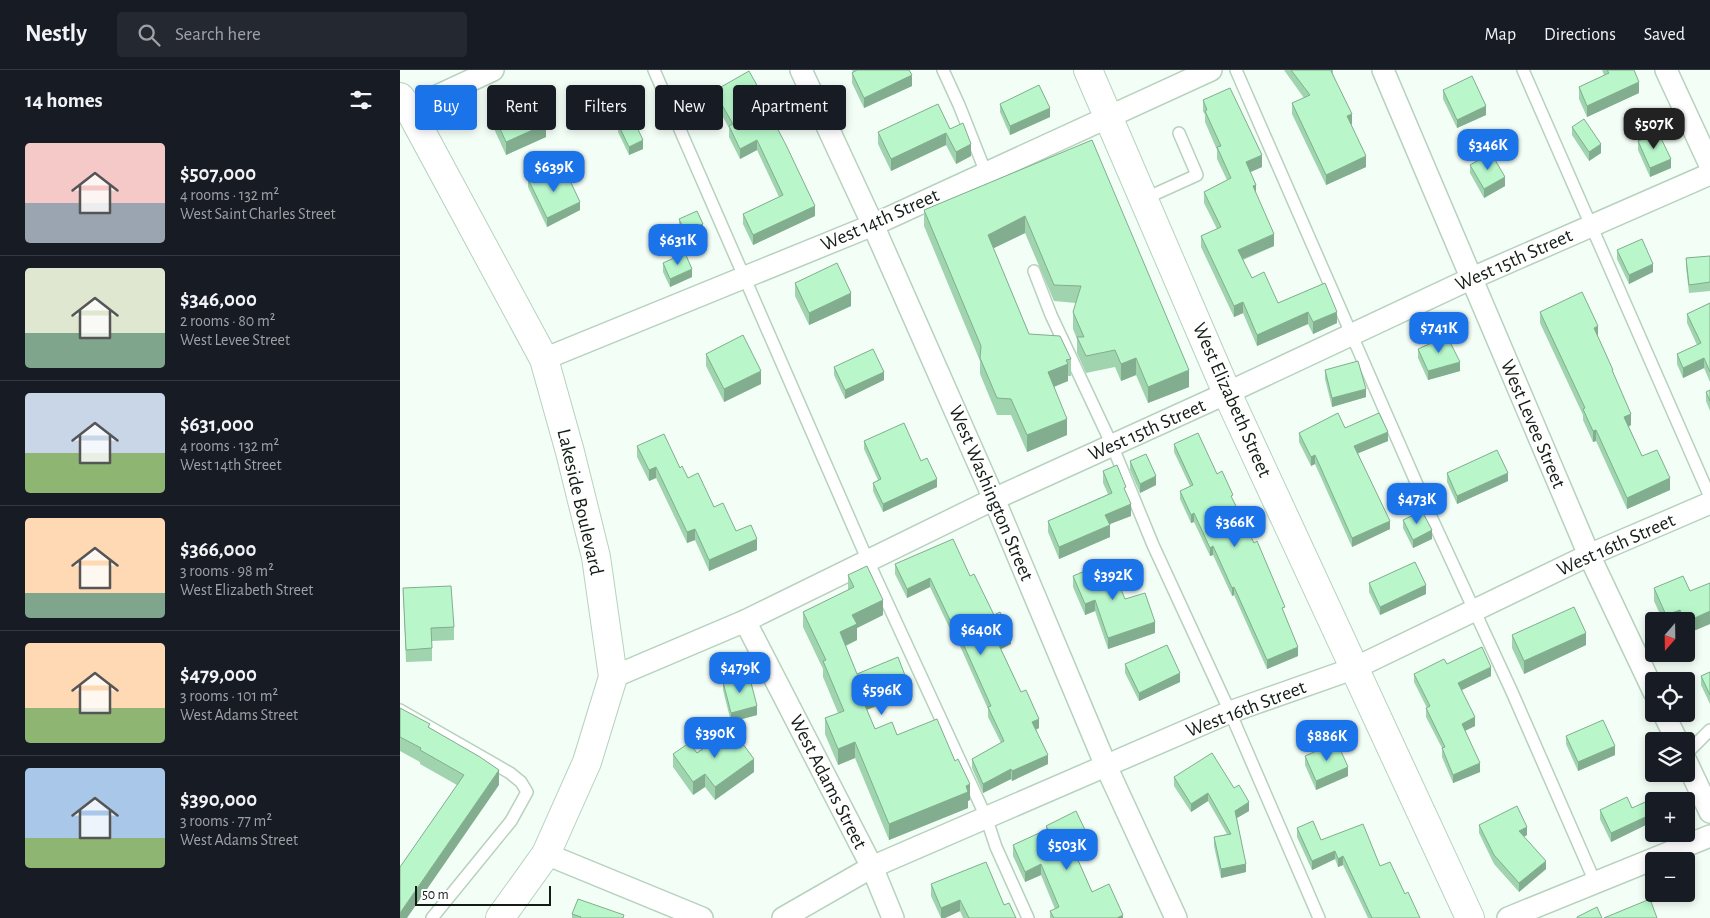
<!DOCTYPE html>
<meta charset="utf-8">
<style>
:root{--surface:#171b24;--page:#242831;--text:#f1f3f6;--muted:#9ea1a6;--line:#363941;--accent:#1a73e8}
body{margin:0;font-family:"Alegreya Sans",sans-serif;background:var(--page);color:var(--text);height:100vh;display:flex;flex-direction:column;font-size:19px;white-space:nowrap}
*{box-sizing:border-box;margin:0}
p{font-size:16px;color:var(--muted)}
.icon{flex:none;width:28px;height:28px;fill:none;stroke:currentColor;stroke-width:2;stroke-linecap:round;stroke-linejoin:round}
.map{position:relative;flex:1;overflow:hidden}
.sheet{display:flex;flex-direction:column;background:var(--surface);width:400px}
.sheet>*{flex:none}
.guide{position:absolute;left:15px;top:15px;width:475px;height:45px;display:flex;gap:10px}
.needle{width:32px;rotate:200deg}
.fabs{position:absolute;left:1245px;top:542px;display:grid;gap:10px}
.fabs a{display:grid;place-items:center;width:50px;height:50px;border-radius:5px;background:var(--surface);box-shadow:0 2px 8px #0003;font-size:25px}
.scale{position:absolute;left:15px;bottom:12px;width:136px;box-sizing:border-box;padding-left:5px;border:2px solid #131d16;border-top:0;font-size:14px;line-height:18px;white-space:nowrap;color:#131d16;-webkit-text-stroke:4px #fff;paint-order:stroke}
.price{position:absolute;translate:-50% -42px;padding:0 11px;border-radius:10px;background:var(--accent);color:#fff;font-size:16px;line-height:32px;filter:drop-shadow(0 1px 2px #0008)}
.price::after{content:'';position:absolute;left:50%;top:30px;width:15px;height:11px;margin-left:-8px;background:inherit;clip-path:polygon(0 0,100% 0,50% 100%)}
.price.on{background:#222;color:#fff}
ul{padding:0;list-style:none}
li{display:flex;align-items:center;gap:15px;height:125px;padding:0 25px}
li+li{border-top:1px solid var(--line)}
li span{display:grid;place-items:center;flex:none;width:140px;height:100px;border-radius:5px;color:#555}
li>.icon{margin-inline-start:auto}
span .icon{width:60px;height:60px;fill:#fffc;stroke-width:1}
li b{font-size:21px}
h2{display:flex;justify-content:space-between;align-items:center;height:60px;padding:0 25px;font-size:21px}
.chip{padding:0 18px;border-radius:5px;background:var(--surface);box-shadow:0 2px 8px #0003;font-size:18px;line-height:45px}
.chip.on{background:var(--accent);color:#fff}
header{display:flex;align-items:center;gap:30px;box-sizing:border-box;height:70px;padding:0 25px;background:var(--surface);border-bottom:1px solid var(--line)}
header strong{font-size:24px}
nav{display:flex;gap:28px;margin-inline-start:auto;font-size:18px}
.search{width:350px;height:45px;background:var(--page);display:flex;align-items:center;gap:12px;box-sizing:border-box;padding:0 18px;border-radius:5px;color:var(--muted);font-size:19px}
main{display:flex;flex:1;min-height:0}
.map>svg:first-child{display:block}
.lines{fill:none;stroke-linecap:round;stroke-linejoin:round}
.service-casing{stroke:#b6d2bd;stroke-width:14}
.minor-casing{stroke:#b6d2bd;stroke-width:24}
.tertiary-casing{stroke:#b6d2bd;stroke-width:30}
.service{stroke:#fff;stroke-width:11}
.minor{stroke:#fff;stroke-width:21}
.tertiary{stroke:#fff;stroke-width:28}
.wall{fill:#9fd4af}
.shaded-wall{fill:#82ad8e}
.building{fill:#b9f7cb;stroke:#82ad8e}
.labels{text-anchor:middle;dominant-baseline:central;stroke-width:4;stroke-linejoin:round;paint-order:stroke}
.street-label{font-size:20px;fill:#131d16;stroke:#fff}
</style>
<header>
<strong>Nestly</strong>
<div class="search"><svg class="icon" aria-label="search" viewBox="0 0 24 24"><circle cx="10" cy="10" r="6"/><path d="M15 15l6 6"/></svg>Search here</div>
<nav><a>Map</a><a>Directions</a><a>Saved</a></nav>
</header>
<main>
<section class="sheet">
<h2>14 homes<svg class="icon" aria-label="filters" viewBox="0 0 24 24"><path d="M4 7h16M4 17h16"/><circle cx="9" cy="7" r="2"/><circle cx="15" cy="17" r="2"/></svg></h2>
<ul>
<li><span style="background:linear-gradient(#f6c9c9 60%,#9aa5b1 0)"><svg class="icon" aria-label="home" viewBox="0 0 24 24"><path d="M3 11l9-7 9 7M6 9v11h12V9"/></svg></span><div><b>$507,000</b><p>4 rooms · 132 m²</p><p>West Saint Charles Street</p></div></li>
<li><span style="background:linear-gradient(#dfe7d0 65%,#7fa58c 0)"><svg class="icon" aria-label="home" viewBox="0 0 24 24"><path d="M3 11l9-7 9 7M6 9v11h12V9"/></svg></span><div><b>$346,000</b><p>2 rooms · 80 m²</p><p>West Levee Street</p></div></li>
<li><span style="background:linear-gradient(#c9d6e8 60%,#8fb573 0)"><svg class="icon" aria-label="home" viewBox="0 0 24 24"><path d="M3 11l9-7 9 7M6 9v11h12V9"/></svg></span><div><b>$631,000</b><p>4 rooms · 132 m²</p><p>West 14th Street</p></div></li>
<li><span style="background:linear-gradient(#ffd9b3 75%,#7fa58c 0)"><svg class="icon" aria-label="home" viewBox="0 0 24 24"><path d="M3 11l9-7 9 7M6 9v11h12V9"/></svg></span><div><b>$366,000</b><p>3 rooms · 98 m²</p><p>West Elizabeth Street</p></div></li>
<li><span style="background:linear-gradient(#ffd9b3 65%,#8fb573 0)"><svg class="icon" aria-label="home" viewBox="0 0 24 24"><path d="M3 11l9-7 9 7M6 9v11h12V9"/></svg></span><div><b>$479,000</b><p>3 rooms · 101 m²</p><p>West Adams Street</p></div></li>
<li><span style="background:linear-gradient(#a9c7e8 70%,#8fb573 0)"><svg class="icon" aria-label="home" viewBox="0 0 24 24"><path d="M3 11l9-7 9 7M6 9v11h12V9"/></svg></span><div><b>$390,000</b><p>3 rooms · 77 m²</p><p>West Adams Street</p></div></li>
</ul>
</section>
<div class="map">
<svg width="1310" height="848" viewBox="0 0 1310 848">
<rect width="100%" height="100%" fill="#f3fef6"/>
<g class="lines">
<g class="service-casing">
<g id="service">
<polyline points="254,0 468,491 586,747 596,777 628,848"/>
<polyline points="543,0 559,35 586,103"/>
<polyline points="836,0 1033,451 1112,622 1195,812"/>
<polyline points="1123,0 1310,427"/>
<polyline points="744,129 797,105 779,63"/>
<polyline points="634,201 651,245 712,375 753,475 830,642 919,848"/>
<polyline points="0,640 110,703 121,712 127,722 111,751 32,848"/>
<polyline points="1286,684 1310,660"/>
</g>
</g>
<g class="minor-casing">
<g id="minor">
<polyline points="401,0 473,155 594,429 706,696 776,848"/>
<polyline points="983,0 1189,485 1254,622"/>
<polyline points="1266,0 1310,95"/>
<polyline points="9,39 93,0"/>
<polyline points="144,289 473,155 811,0"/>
<polyline points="345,551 472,797 493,848"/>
<polyline points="213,607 345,551 594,429 827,323 1070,209 1310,104"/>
<polyline points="1264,644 1277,671"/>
<polyline points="1286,691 1310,742"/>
<polyline points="146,784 302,848"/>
<polyline points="383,848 472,797 830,642 955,598 1189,485 1310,433"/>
<polyline points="1108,848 1310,766"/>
</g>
</g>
<g class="tertiary-casing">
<g id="tertiary">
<polyline points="688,0 827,323 1070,848"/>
<polyline points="0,27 9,39 144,289 170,382 196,487 213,607 187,692 146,784 100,848"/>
</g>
</g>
<use href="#service" class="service"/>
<use href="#minor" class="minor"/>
<use href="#tertiary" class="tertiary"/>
</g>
<g class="wall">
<polygon points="452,0 509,0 512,16 464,38 452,13 452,3 453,2"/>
<polygon points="884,0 933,0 933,4 952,54 951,54 966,97 926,115 892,44 892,33 904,28"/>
<polygon points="1202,0 1234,0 1239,23 1187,47 1179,29 1179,17 1204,5"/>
<polygon points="1043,20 1086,45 1057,58 1043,29"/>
<polygon points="314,21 363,30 415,146 353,175 343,154 343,144 379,127 357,80 340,89 329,67 329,58 314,31"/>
<polygon points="803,30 862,97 850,102 856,123 874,176 843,190 852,208 878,233 925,213 937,253 913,264 908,254 857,276 843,243 834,247 801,177 801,166 817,159 804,133 804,122 827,110 817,89 817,80 805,52 805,45 803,41"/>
<polygon points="600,34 650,47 610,65 600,42"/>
<polygon points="90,37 146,67 106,85 90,50"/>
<polygon points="218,54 243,79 229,85 218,62"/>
<polygon points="1172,57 1201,83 1189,91 1172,65"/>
<polygon points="550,59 571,86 556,94 546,75 491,101 478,74 478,62"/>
<polygon points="692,70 789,317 748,333 736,305 721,311 715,297 686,303 677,283 677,269 673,259 673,242 676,233 654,231 625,163 593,178 629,264 671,289 671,306 668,306 668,311 654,317 667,365 627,382 611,345 597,345 580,304 580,291 524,156 524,140"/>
<polygon points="1238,71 1271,98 1250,107 1238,80"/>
<polygon points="1070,95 1105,116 1084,128 1070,103"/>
<polygon points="128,109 180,140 147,157 128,117"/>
<polygon points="279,149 303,158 285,166 279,153"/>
<polygon points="1217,180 1253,202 1229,214 1217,189"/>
<polygon points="1310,186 1310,221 1289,223 1286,197 1286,188"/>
<polygon points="263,193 292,207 270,217 263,202"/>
<polygon points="395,213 451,236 409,255 395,226"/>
<polygon points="1310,233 1310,312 1304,298 1283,308 1277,294 1277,284 1297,275 1287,253 1287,244"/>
<polygon points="1140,242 1198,267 1213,303 1231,355 1229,357 1242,386 1270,420 1227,439 1196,371 1193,372 1183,350 1183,345 1140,253"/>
<polygon points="1018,279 1060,301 1028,310 1018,288"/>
<polygon points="306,284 361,314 324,332 306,296"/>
<polygon points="434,297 484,310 445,329 434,305"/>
<polygon points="925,300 966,327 932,337 925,309"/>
<polygon points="1310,320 1310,341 1306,331 1306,322"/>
<polygon points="945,358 988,371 958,383 990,459 952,477 915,394 911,396 899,372 899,363"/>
<polygon points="464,371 521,391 537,417 483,442 473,421 473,413 478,410 464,379"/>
<polygon points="774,374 817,404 833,430 885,545 898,586 867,599 834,525 832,526 813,485 810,486 794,452 791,453 780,429 780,421 790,416 774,382"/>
<polygon points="237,376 280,398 288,408 336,461 357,480 309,501 295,470 287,473 256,408 249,411 237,387"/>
<polygon points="730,391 756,415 740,423 730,400"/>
<polygon points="703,401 726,423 731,446 709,454 710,467 659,489 648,462 648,451 708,424 703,413"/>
<polygon points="1047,403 1108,411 1057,434 1047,412"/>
<polygon points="1003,450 1032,469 1013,478 1003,458"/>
<polygon points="495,494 570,506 611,574 601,579 621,622 639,658 636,660 648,694 612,711 611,709 583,723 572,698 572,689 601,673 588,647 588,639 552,558 550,559 530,517 507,528 495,504"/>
<polygon points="448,505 483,545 457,558 457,570 446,576 457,604 506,624 467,640 475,659 497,665 570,730 568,731 568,738 489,770 455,688 438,695 425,664 425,648 438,643 423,607 423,599 403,557 403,542 448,520"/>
<polygon points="673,506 725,529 755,563 708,579 695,541 685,545 673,517"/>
<polygon points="969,513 1026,524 980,545 969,522"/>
<polygon points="3,518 54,557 54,570 32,571 32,591 6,592"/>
<polygon points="1254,518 1290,521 1310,554 1286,564 1286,551 1263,551 1254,531"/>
<polygon points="1112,565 1186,575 1124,604 1112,578"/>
<polygon points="725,594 780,612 739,631 725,603"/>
<polygon points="1047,594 1091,606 1061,620 1075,656 1065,661 1080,702 1053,713 1042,687 1042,678 1026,647 1026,638 1027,638 1014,612 1014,604"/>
<polygon points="1310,602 1310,634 1301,615 1301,606"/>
<polygon points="323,612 357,645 331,652 323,620"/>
<polygon points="0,638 30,658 99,715 57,715 20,694 20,692 0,681"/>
<polygon points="1166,666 1215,685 1178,701 1166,674"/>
<polygon points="297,683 354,702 315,730 305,717 293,725 273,697 273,684"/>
<polygon points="905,686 948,706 916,720 905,695"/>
<polygon points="774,707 849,741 837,748 846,802 821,808 814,776 814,767 827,764 808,731 791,742 774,716"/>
<polygon points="1254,731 1254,751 1211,772 1200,749 1200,740 1232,738"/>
<polygon points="1079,755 1127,765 1124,767 1146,799 1119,822 1094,794 1079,763"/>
<polygon points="646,756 687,774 674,781 692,822 723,848 650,848 650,841 655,839 641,805 625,812 613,786 613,775 646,760"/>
<polygon points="897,758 921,770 980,796 1005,824 1020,848 968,848 943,795 938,797 935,789 912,800 897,767"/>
<polygon points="531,814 604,835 616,848 563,848 560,841 545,848 541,848 531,826"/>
<polygon points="172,844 224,848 172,848"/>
</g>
<g class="shaded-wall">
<polygon points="512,5 512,16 464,38 464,28"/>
<polygon points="1239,12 1239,23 1187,47 1187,36"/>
<polygon points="1086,36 1086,45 1057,58 1057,50"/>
<polygon points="650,38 650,47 610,65 610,56"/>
<polygon points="952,44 952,54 947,56 947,46"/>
<polygon points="146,54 146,67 106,85 106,72"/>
<polygon points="546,63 546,75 491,101 491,89"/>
<polygon points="243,70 243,79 229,85 229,77"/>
<polygon points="357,70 357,80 340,89 340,79"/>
<polygon points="571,74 571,86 556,94 556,82"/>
<polygon points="1201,74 1201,83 1189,91 1189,82"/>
<polygon points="862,85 862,97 846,104 846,92"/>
<polygon points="966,86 966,97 926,115 926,105"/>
<polygon points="1271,89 1271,98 1250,107 1250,98"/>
<polygon points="1105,107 1105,116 1084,128 1084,119"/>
<polygon points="856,115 856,126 853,116"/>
<polygon points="180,132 180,140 147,157 147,148"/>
<polygon points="415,136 415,146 353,175 353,165"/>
<polygon points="625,146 625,163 588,181 588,165"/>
<polygon points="303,154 303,158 285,166 285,162"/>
<polygon points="874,164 874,176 838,191 838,180"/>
<polygon points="1253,194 1253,202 1229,214 1229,205"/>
<polygon points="292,199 292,207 270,217 270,209"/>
<polygon points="451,223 451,236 409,255 409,243"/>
<polygon points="843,232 843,243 834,247 834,236"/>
<polygon points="908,242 908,254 857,276 857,265"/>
<polygon points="937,242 937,253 913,264 913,252"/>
<polygon points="1198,256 1198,268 1194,258"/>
<polygon points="736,288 736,305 721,311 721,294"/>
<polygon points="1304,288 1304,298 1283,308 1283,298"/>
<polygon points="1060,292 1060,301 1028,310 1028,301"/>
<polygon points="668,294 668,311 648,319 648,302"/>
<polygon points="789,300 789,317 748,333 748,317"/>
<polygon points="361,301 361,314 324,332 324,319"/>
<polygon points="484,302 484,310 445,329 445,320"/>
<polygon points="966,319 966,327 932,337 932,328"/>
<polygon points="1231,344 1231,355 1224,358 1224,347"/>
<polygon points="667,349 667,365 627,382 627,365"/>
<polygon points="1196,360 1196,371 1193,372 1193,361"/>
<polygon points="988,362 988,371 954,385 954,376"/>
<polygon points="915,385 915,394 911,396 911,387"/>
<polygon points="256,397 256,408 249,411 249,400"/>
<polygon points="1108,403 1108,411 1057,434 1057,426"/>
<polygon points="756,406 756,415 740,423 740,414"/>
<polygon points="1270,408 1270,420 1227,439 1227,428"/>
<polygon points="537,409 537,417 483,442 483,434"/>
<polygon points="731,434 731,446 705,456 705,445"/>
<polygon points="794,443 794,452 791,453 791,445"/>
<polygon points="990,451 990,459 952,477 952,468"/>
<polygon points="710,455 710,467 659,489 659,477"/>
<polygon points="295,459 295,470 287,473 287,462"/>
<polygon points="1032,460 1032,469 1013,478 1013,470"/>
<polygon points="357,469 357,480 309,501 309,490"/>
<polygon points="813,476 813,485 810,486 810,478"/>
<polygon points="530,508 530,517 507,528 507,519"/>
<polygon points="1026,515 1026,524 980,545 980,537"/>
<polygon points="834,517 834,525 832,526 832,518"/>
<polygon points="483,530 483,545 457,558 457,570 440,578 440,562 452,545"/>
<polygon points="695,530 695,541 685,545 685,534"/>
<polygon points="1280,540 1280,551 1266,551 1266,545"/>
<polygon points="1310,541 1310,554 1286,564 1286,552"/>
<polygon points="552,549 552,558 550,559 550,550"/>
<polygon points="755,552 755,563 708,579 708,568"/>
<polygon points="1186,563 1186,575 1124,604 1124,591"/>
<polygon points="611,565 611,574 597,581 597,571"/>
<polygon points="898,577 898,586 867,599 867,590"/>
<polygon points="1091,597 1091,606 1058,622 1058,613"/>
<polygon points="780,603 780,612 739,631 739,623"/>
<polygon points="506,608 506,624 461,642 461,626"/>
<polygon points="357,636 357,645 331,652 331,643"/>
<polygon points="1075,647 1075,656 1062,662 1062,654"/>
<polygon points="639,649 639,658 632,661 632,652"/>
<polygon points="455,672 455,688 438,695 438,679"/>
<polygon points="1215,676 1215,685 1178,701 1178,692"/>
<polygon points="648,685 648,694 612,711 612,701"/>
<polygon points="354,689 354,702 315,730 315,717"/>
<polygon points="1080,693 1080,702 1053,713 1053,705"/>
<polygon points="948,697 948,706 916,720 916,711"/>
<polygon points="611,699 611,709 583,723 583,714"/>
<polygon points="99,700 99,715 7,848 0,848 0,843"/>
<polygon points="305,704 305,717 293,725 293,712"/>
<polygon points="570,714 570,730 568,731 568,738 489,770 489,754"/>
<polygon points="808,723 808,731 791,742 791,734"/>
<polygon points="849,732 849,741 835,749 835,741"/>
<polygon points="1254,743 1254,751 1211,772 1211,763"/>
<polygon points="1127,757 1127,765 1119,769 1119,761"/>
<polygon points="687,764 687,774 670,783 670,772"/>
<polygon points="935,781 935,789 912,800 912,791"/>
<polygon points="943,786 943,795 938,797 938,789"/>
<polygon points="1146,791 1146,799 1119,822 1119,813"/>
<polygon points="641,794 641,805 625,812 625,802"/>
<polygon points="846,794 846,802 821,808 821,799"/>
<polygon points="560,830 560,841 545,848 541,848 541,838"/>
<polygon points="723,845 723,848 717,848"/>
</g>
<g class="building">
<polygon points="457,0 509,0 512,5 464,28 452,3"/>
<polygon points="891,0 932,0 931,1 952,44 947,46 966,86 926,105 892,33 910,25"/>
<polygon points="1207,0 1234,0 1239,12 1187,36 1179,17 1209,3"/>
<polygon points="349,1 363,26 361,27 386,75 415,136 353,165 343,144 383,125 357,70 340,79 329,56 333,54 314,21"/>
<polygon points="1072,6 1086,36 1057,50 1043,20"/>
<polygon points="639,15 650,38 610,56 600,34"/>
<polygon points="830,18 862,85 846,92 856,115 853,116 874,164 838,180 852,208 864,202 878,233 925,213 937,242 913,252 908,242 857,265 843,232 834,236 801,166 821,157 804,122 831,108 817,77 821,76 805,41 807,40 803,30"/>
<polygon points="130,19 146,54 106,72 90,37"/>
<polygon points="538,34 550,59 563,53 571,74 556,82 546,63 491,89 478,62"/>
<polygon points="232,47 243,70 229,77 218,54"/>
<polygon points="1184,49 1201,74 1189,82 1172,57"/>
<polygon points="1258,62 1271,89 1250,98 1238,71"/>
<polygon points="692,70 789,300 748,317 736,288 721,294 715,280 686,286 677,267 684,267 673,242 681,216 654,215 625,146 588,165 629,264 660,266 671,289 666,290 668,294 648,302 667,349 627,365 611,329 597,328 580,288 581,276 524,140"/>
<polygon points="1091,83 1105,107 1084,119 1070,95"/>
<polygon points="144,101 148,109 166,102 180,132 147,148 128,109"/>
<polygon points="297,141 303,154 285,162 279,149"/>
<polygon points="1242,169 1253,194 1229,205 1217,180"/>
<polygon points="285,183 292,199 270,209 263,193"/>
<polygon points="1310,186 1310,212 1289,215 1286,188"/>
<polygon points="437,193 451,223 409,243 395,213"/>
<polygon points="1182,222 1198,256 1194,258 1213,300 1212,300 1231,344 1224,347 1242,386 1257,380 1270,408 1227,428 1196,360 1193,361 1183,339 1185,338 1140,242"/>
<polygon points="1310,233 1310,302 1304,288 1283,298 1277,284 1301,273 1287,244"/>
<polygon points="343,265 361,301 324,319 306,284"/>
<polygon points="1047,266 1060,292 1028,301 1018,279"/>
<polygon points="473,279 484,302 445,320 434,297"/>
<polygon points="958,291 966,319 932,328 925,300"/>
<polygon points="1310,320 1310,331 1306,322"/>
<polygon points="938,343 945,358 979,343 988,362 954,376 990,451 952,468 915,385 911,387 899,363"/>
<polygon points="504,353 521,391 527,388 537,409 483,434 473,413 481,409 464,371"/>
<polygon points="798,363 817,404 822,401 833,425 831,426 854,473 857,471 885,537 882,538 898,577 867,590 834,517 832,518 813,476 810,478 794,443 791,445 780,421 793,415 774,374"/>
<polygon points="264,364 280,398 282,396 288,408 298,403 314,437 323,433 336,461 351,455 357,469 309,490 295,459 287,462 256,397 249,400 237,376"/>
<polygon points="1097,380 1108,403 1057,426 1047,403"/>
<polygon points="746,384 756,406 740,414 730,391"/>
<polygon points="717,395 726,417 724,418 731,434 705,445 710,455 659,477 648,451 712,423 703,401"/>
<polygon points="1022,441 1032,460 1013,470 1003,450"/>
<polygon points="553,469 570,506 574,504 594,545 600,542 611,565 597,571 621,622 626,620 639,649 632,652 648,685 612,701 611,699 583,714 572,689 604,671 588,637 591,636 552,549 550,550 530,508 507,519 495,494"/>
<polygon points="709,491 725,529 745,523 755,552 708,568 695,530 685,534 673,506"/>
<polygon points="1015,492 1026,515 980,537 969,513"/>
<polygon points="467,496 483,530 452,545 457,554 440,562 457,604 498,587 506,608 461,626 475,659 492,652 497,665 537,649 555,691 558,689 570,714 566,716 568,722 489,754 455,672 438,679 425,648 444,641 423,591 426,590 403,542 454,517 448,505"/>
<polygon points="1283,506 1290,521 1310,513 1310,541 1286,552 1285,551 1280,540 1266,545 1254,518"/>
<polygon points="51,516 54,557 31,558 32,578 6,580 3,518"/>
<polygon points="1174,537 1186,563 1124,591 1112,565"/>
<polygon points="767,575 780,603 739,623 725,594"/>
<polygon points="1082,577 1091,597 1058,613 1075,647 1062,654 1080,693 1053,705 1042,678 1045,677 1026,638 1030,636 1014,604 1044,589 1047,594"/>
<polygon points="1310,602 1310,625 1301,606"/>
<polygon points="349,605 357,636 331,643 323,612"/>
<polygon points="0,638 30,654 28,657 80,687 99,700 0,843 0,797 64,705 20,680 21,678 0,667"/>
<polygon points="1203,650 1215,676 1178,692 1166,666"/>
<polygon points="331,658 354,689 315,717 305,704 293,712 273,684 289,673 297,683"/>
<polygon points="937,672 948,697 916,711 905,686"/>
<polygon points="812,683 834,718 839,715 849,732 835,741 846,794 821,799 814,767 831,764 808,723 791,734 774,707"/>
<polygon points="1263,724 1267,731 1254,731 1254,743 1211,763 1200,740 1227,727 1232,738"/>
<polygon points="1117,736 1127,757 1119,761 1146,791 1119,813 1094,785 1079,755"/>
<polygon points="676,741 687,764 670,772 692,822 709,814 723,845 717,848 654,848 650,841 659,837 641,794 625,802 613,775 648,759 646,756"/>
<polygon points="913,751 921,770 963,754 980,796 990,792 1005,824 1008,822 1020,848 972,848 943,786 938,789 935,781 912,791 897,758"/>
<polygon points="586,792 604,835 609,833 616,848 569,848 560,830 541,838 531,814"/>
<polygon points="178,829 224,845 223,848 180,848 181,847 172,844"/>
<polygon points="1250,829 1257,848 1204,848"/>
<polygon points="1197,837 1202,848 1177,848 1177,847"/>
</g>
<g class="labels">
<g class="street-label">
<text transform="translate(480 150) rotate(-24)">West 14th Street</text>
<text transform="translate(1114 190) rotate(-24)">West 15th Street</text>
<text transform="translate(832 330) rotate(66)">West Elizabeth Street</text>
<text transform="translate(1133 354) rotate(67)">West Levee Street</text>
<text transform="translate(747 360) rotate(-24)">West 15th Street</text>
<text transform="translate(591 423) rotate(67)">West Washington Street</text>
<text transform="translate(180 432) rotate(77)">Lakeside Boulevard</text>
<text transform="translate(1216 475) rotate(-24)">West 16th Street</text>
<text transform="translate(846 639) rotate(-21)">West 16th Street</text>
<text transform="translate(428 712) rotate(63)">West Adams Street</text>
</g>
</g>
</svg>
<div class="fabs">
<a><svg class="needle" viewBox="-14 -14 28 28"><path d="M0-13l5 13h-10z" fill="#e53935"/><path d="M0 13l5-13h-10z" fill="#9ea1a6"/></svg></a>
<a><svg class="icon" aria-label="locate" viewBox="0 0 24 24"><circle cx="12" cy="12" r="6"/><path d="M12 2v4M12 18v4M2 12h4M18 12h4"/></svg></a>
<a><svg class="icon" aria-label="layers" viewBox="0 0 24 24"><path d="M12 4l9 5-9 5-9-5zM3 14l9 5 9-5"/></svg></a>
<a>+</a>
<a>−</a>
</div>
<div class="scale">50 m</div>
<b class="price on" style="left:1254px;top:80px">$507K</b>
<b class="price" style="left:1088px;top:101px">$346K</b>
<b class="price" style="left:154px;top:123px">$639K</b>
<b class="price" style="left:278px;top:196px">$631K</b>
<b class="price" style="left:1039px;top:284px">$741K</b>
<b class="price" style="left:1017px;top:455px">$473K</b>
<b class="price" style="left:835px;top:478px">$366K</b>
<b class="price" style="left:713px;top:531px">$392K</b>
<b class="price" style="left:581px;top:586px">$640K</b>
<b class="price" style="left:340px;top:624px">$479K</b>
<b class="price" style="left:482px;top:646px">$596K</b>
<b class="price" style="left:315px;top:689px">$390K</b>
<b class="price" style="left:927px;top:692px">$886K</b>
<b class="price" style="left:667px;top:801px">$503K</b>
<div class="guide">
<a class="chip on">Buy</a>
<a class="chip">Rent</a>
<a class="chip">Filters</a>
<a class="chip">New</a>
<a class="chip">Apartment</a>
</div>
</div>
</main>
